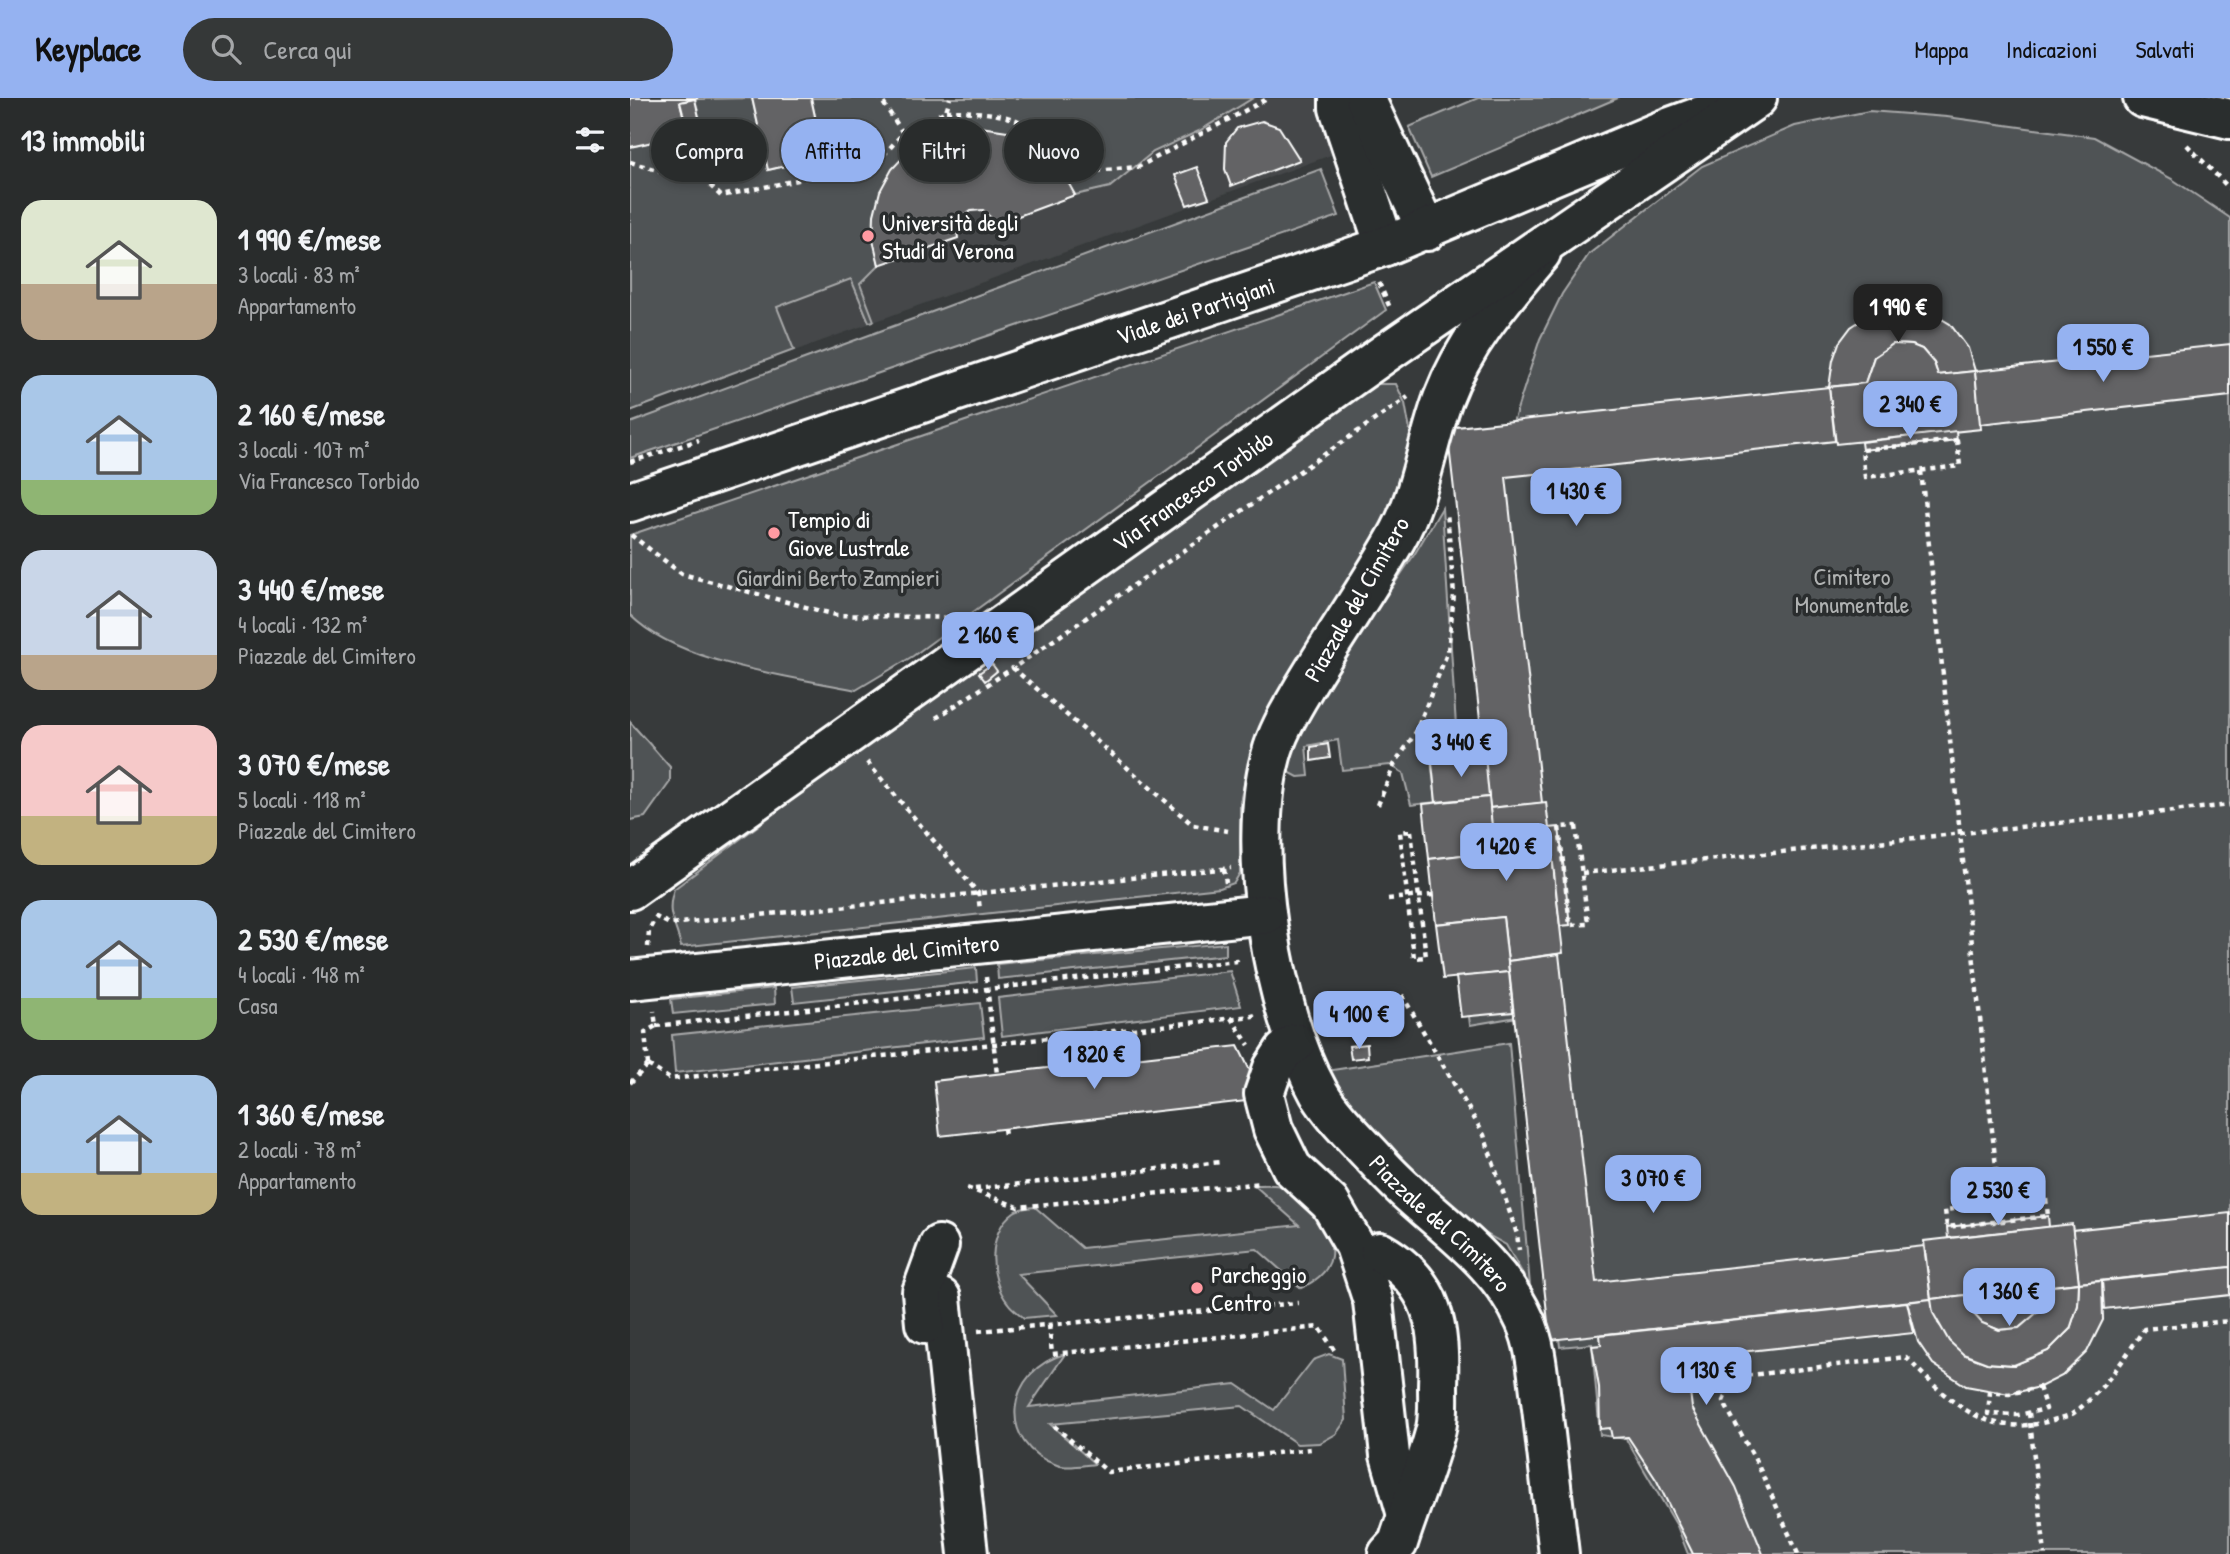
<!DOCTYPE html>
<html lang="it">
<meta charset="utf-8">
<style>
:root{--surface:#292c2c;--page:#353838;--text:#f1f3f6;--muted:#a5a7a9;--line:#454848;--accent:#95b2f1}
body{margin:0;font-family:"Patrick Hand",sans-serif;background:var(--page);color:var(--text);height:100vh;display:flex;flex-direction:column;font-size:26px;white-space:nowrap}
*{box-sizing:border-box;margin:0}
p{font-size:23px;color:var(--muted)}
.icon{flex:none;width:38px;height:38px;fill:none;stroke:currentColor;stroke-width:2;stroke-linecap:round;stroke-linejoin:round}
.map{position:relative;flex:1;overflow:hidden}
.sheet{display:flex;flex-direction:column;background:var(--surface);width:630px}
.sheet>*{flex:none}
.hud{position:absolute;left:21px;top:21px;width:665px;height:63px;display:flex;gap:14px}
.price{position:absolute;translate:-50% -60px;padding:0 16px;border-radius:14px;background:var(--accent);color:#111;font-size:23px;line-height:46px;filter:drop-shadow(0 2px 4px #0008)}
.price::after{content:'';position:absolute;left:50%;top:42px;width:21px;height:16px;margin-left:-10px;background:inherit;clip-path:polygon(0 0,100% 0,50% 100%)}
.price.active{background:#222;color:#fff}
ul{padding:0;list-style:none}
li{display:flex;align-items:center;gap:21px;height:175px;padding:0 21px}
li span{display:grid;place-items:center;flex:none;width:196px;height:140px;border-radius:21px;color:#555}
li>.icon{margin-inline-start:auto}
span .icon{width:84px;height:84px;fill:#fffc;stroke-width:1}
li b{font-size:30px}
h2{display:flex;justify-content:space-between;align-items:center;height:84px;padding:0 21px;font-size:30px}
.tag{padding:0 24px;border-radius:32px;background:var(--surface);box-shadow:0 4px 10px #0003,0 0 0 2px var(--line);font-size:24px;line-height:63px}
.tag.active{background:var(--accent);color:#111}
header{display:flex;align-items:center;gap:42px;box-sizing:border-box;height:98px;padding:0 35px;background:var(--accent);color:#111}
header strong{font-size:33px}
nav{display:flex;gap:38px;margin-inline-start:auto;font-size:24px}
.search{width:490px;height:63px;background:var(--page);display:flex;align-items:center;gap:18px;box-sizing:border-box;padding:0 24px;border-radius:38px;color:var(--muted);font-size:26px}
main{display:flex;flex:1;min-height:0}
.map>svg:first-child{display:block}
.built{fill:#444748}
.green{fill:#505354;stroke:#a8a9aa;stroke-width:2}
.building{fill:#636465;stroke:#fff;stroke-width:2}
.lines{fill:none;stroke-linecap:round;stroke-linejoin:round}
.minor-casing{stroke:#fff;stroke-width:44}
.major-casing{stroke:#fff;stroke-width:44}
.path{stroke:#fff;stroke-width:4.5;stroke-dasharray:5 5;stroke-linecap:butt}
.minor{stroke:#2a2d2e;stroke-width:38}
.major{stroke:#2a2d2e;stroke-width:38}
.poi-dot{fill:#ff9aa2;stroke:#2a2d2e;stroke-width:2.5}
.labels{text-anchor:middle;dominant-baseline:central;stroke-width:7;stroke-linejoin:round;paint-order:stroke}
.poi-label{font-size:24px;fill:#fff;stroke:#2a2d2e;text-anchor:start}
.street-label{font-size:24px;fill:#fff;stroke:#2a2d2e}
.park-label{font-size:24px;fill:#b0b2b2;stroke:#2a2d2e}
</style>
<header>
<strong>Keyplace</strong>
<div class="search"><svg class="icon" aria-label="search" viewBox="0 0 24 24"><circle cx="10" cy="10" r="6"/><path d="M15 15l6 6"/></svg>Cerca qui</div>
<nav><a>Mappa</a><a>Indicazioni</a><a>Salvati</a></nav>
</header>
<main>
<section class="sheet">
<h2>13 immobili<svg class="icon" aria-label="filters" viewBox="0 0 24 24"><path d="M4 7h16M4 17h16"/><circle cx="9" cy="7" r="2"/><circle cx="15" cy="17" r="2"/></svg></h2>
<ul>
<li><span style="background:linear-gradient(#dfe7d0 60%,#b9a48a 0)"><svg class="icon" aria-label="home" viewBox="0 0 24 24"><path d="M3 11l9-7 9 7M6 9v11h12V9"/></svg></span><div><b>1 990 €/mese</b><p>3 locali · 83 m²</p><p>Appartamento</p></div></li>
<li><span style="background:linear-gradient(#a9c7e8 75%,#8fb573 0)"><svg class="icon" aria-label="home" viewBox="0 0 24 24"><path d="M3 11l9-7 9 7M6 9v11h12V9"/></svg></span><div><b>2 160 €/mese</b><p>3 locali · 107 m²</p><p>Via Francesco Torbido</p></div></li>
<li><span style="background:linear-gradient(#c9d6e8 75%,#b9a48a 0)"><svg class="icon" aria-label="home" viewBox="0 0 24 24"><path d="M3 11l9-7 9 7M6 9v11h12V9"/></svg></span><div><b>3 440 €/mese</b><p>4 locali · 132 m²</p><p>Piazzale del Cimitero</p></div></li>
<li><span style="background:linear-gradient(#f6c9c9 65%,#c2b280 0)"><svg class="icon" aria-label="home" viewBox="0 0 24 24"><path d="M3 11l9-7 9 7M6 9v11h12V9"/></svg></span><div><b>3 070 €/mese</b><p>5 locali · 118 m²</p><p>Piazzale del Cimitero</p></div></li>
<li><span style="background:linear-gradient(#a9c7e8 70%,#8fb573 0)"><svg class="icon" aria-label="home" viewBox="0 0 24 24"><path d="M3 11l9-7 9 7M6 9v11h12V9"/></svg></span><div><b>2 530 €/mese</b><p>4 locali · 148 m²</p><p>Casa</p></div></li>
<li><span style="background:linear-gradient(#a9c7e8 70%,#c2b280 0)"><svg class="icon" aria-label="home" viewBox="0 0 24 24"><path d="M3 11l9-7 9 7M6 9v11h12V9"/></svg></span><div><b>1 360 €/mese</b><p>2 locali · 78 m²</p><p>Appartamento</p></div></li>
</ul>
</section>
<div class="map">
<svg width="1600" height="1456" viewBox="0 0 1600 1456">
<rect width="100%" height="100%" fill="#373a3b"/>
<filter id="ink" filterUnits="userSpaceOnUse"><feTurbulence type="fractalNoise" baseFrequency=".0143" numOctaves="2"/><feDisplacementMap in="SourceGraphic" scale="14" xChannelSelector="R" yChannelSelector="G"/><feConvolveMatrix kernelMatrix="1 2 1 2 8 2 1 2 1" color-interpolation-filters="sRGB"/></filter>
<g filter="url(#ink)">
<polygon class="built" points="0,0 700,0 709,54 0,313"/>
<g class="green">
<path d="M122,0L138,72L194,59L181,0H623L569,33L523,54L480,89L445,97C386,0 218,28 249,167L230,186L244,223L239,224L221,181L147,209L164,252L0,313V49L72,33L65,1Z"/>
<polygon points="848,0 988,0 801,79 779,29"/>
<polygon points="1239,13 1317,19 1464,39 1542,81 1600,120 1600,1456 1058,1456 1047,1428 996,1341 970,1337 962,1246 930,1249 893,918 840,927 810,663 859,657 827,334 883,324 910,241 932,196 959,156 1072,68 1165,28"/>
<polygon points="691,71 709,118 0,360 0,325"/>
<path d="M744,184L756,212L283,558L226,592C159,578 49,566 0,517V437Z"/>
<path d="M746,286H766L775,305L781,338L778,369L764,412L639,612L618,668L610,704V775L604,785L590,790L51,849C46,824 35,818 44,791L273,618Z"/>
<polygon points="812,410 828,659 801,662 806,704 781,707 773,675 760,667 712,672 708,642 676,648 679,678 668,679 653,671 653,650 784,457"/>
<polygon points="0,624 40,669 40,684 15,719 0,722"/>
<polygon points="596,845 596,857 368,881 367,866"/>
<polygon points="346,870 347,884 164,904 162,889"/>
<polygon points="600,873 611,908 372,938 368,900"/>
<polygon points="144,890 145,906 43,916 41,901"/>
<polygon points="350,905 354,939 45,975 42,937"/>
<polygon points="879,945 900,1188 876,1147 803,1106 750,1051 696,973"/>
<path d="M624,1087C638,1087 655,1085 667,1094C674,1099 679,1109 684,1116C708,1146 710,1172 671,1190L627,1151L388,1176L427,1217L394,1220C389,1215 382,1211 378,1205C358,1181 357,1133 384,1114C389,1110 399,1110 405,1109L452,1150L669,1127Z"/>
<path d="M435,1256L399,1309L606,1286L644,1312L683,1262L699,1256L712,1261L716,1322L706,1336L690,1345L667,1346L612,1308L420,1326L465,1366C454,1367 437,1371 427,1367C366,1347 375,1272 435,1256Z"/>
</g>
<g class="building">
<polygon points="0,0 68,0 50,4 58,36 0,49"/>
<polygon points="122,0 181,0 194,59 138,72"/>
<polygon points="65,1 72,33 58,36 50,4"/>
<polygon points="632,23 649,29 670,62 601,88 595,71 596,44 607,30"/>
<polygon points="337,27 384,34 406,46 428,66 445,97 367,126 353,112 341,113 326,125 328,140 249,167 243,142 244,117 250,93 262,71 278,54 297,40"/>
<polygon points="567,69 579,100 557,107 545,77"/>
<polygon points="1275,208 1298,213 1320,226 1338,250 1345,273 1308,277 1304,265 1292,251 1282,247 1263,246 1244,259 1235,285 1199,289 1203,262 1209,245 1221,229 1244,214"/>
<polygon points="1263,246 1282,247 1292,251 1304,265 1308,277 1345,273 1351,331 1206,346 1199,289 1235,285 1244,259"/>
<polygon points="1600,246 1600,298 1350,326 1345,273"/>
<polygon points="1199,289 1205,343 876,379 912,705 860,710 817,330"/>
<polygon points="1326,333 1327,342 1232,352 1231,344"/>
<polygon points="362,566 367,573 355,583 349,575"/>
<polygon points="698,646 700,660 681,663 681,649"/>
<polygon points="855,658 859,699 806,704 802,665"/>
<polygon points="859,699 865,753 799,761 793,706"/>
<polygon points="916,704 933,855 878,863 873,819 806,826 799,761 865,753 860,710"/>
<polygon points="929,729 940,827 930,828 919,730"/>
<polygon points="873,819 879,874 813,881 806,826"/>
<polygon points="929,856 966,1184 1294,1148 1301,1201 920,1242 878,863"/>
<polygon points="879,874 883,914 831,919 826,879"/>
<polygon points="737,946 738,959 721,961 719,948"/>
<polygon points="608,948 634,1001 310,1038 304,983"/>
<polygon points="1600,1115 1600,1169 1449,1185 1442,1132"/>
<polygon points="1418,1118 1419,1129 1318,1140 1317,1129"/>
<polygon points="1442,1126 1449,1185 1414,1189 1409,1213 1389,1230 1369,1232 1352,1225 1339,1211 1335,1197 1301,1201 1294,1143"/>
<polygon points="1600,1169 1600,1197 1474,1211 1472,1183"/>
<polygon points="1472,1183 1473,1222 1457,1254 1432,1278 1410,1289 1379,1296 1336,1288 1303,1266 1288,1244 1277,1204 1301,1201 1308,1225 1333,1256 1357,1265 1384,1267 1418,1253 1440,1231 1448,1207 1449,1185"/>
<polygon points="1449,1185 1448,1207 1440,1231 1418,1253 1384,1267 1357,1265 1333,1256 1319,1243 1303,1215 1301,1201 1335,1197 1339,1211 1352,1225 1369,1232 1389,1230 1409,1213 1414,1189"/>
<polygon points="1277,1204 1284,1235 1056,1260 1062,1310 1106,1389 1133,1456 1063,1456 1027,1383 998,1339 982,1340 980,1330 970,1331 969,1289 962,1248 971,1247 970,1237"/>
</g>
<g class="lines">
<g class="minor-casing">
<g id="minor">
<polyline points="709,0 709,10 755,148"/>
<polyline points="735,0 797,133"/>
<path id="s1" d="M911,155C873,200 834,245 813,301C796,347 791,398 766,441C737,492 703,540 673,591C661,612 647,634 641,658C616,750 642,911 689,995C703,1019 727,1041 746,1062C794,1118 865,1154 895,1223C907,1249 908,1281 912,1310C918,1358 923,1407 929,1456"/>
<path id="s2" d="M0,882L636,816"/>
<polyline points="666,945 654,953 643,970 634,996 643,1031 662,1070 700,1105 725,1148 743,1203 760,1357 777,1417"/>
<path d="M750,1154C805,1185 810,1229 808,1288C808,1302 809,1318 806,1331C796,1370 780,1407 768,1445L758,1456"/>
<polyline points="311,1200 338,1456"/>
<polyline points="295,1226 292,1194 309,1147"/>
</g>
</g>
<g class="major-casing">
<g id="major">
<polyline points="1513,0 1600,21"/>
<path id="s3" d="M0,404L755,148L1035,31L1090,11"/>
<path id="s4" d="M0,792L754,256L1127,0"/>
</g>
</g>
<g class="path">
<path d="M316,13C392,14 400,24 454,74L508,69L639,0"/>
<polyline points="273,35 316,13 320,0"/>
<polyline points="1557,47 1600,91"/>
<polyline points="0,64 34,74 60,68 91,98 216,72 236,77 273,35 250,0"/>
<polyline points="749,185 761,212"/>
<polygon points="1327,342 1330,368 1235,379 1232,352"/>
<polyline points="0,364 69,342"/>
<polyline points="1291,373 1370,1106"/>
<polyline points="1,437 52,476 206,517 324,520"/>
<polyline points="306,620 383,570"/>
<polyline points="237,664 348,795 350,812"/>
<polyline points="748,707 764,667 786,634 818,553 824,497 817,414"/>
<polygon points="946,728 958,826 940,827 929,729"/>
<polyline points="598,733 563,727 383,570 778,299"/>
<polygon points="781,733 796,859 784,860 770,734"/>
<polyline points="594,771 596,785"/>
<polyline points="952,775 1600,707"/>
<polyline points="758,801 803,797"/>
<polyline points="18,849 19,832 26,819 40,826 601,770"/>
<polyline points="356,879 367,976"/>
<polyline points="772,897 854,1037 887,1136 889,1152"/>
<polyline points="601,920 619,947"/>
<polyline points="26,928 607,863 608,866"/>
<polyline points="18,967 40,981 623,918 622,915"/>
<polyline points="18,967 15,934 26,928 24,913"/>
<polyline points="0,985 18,967"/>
<polyline points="374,1031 375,1037"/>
<polyline points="337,1090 388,1109 632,1085"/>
<polyline points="345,1091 591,1064"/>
<polygon points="1416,1101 1418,1118 1317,1129 1315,1112"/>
<polyline points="419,1227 422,1256 689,1229 704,1252"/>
<polyline points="348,1233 668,1205"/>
<polygon points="1409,1289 1416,1311 1388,1317 1358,1316 1360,1294 1379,1296"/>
<polyline points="1399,1315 1415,1456"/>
<polyline points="424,1328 478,1374 681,1351"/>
<path d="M1168,1456L1127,1365L1093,1303L1104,1279L1276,1259C1317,1302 1355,1341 1420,1323C1428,1320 1439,1319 1445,1314C1474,1292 1494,1261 1514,1231L1600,1223"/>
</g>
<use href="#minor" class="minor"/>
<use href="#major" class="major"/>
</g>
</g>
<g class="poi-dot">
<circle cx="238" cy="138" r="7"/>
<circle cx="144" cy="435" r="7"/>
<circle cx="567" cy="1190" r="7"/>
</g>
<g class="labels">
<g class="poi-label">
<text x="252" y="124">Università degli<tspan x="252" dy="28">Studi di Verona</tspan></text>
<text x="158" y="421">Tempio di<tspan x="158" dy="28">Giove Lustrale</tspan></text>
<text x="581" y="1176">Parcheggio<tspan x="581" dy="28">Centro</tspan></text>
</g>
<g class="street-label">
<text stroke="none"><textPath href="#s3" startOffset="597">Viale dei Partigiani</textPath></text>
<text stroke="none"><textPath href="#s4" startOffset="690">Via Francesco Torbido</textPath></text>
<text transform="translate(726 501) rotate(-60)">Piazzale del Cimitero</text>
<text stroke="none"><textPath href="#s2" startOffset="278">Piazzale del Cimitero</textPath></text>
<text stroke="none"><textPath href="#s1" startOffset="1101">Piazzale del Cimitero</textPath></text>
</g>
<g class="park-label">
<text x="1222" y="478">Cimitero<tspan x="1222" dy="28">Monumentale</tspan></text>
<text x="208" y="479">Giardini Berto Zampieri</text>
</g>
</g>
</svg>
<b class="price active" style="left:1268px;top:246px">1 990 €</b>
<b class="price" style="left:1473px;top:286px">1 550 €</b>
<b class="price" style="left:1280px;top:343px">2 340 €</b>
<b class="price" style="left:946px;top:430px">1 430 €</b>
<b class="price" style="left:358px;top:574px">2 160 €</b>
<b class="price" style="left:831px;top:681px">3 440 €</b>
<b class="price" style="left:876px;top:785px">1 420 €</b>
<b class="price" style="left:729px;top:953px">4 100 €</b>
<b class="price" style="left:464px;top:993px">1 820 €</b>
<b class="price" style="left:1023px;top:1117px">3 070 €</b>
<b class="price" style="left:1368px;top:1129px">2 530 €</b>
<b class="price" style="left:1379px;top:1230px">1 360 €</b>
<b class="price" style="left:1076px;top:1309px">1 130 €</b>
<div class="hud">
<a class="tag">Compra</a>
<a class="tag active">Affitta</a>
<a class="tag">Filtri</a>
<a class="tag">Nuovo</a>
</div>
</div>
</main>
